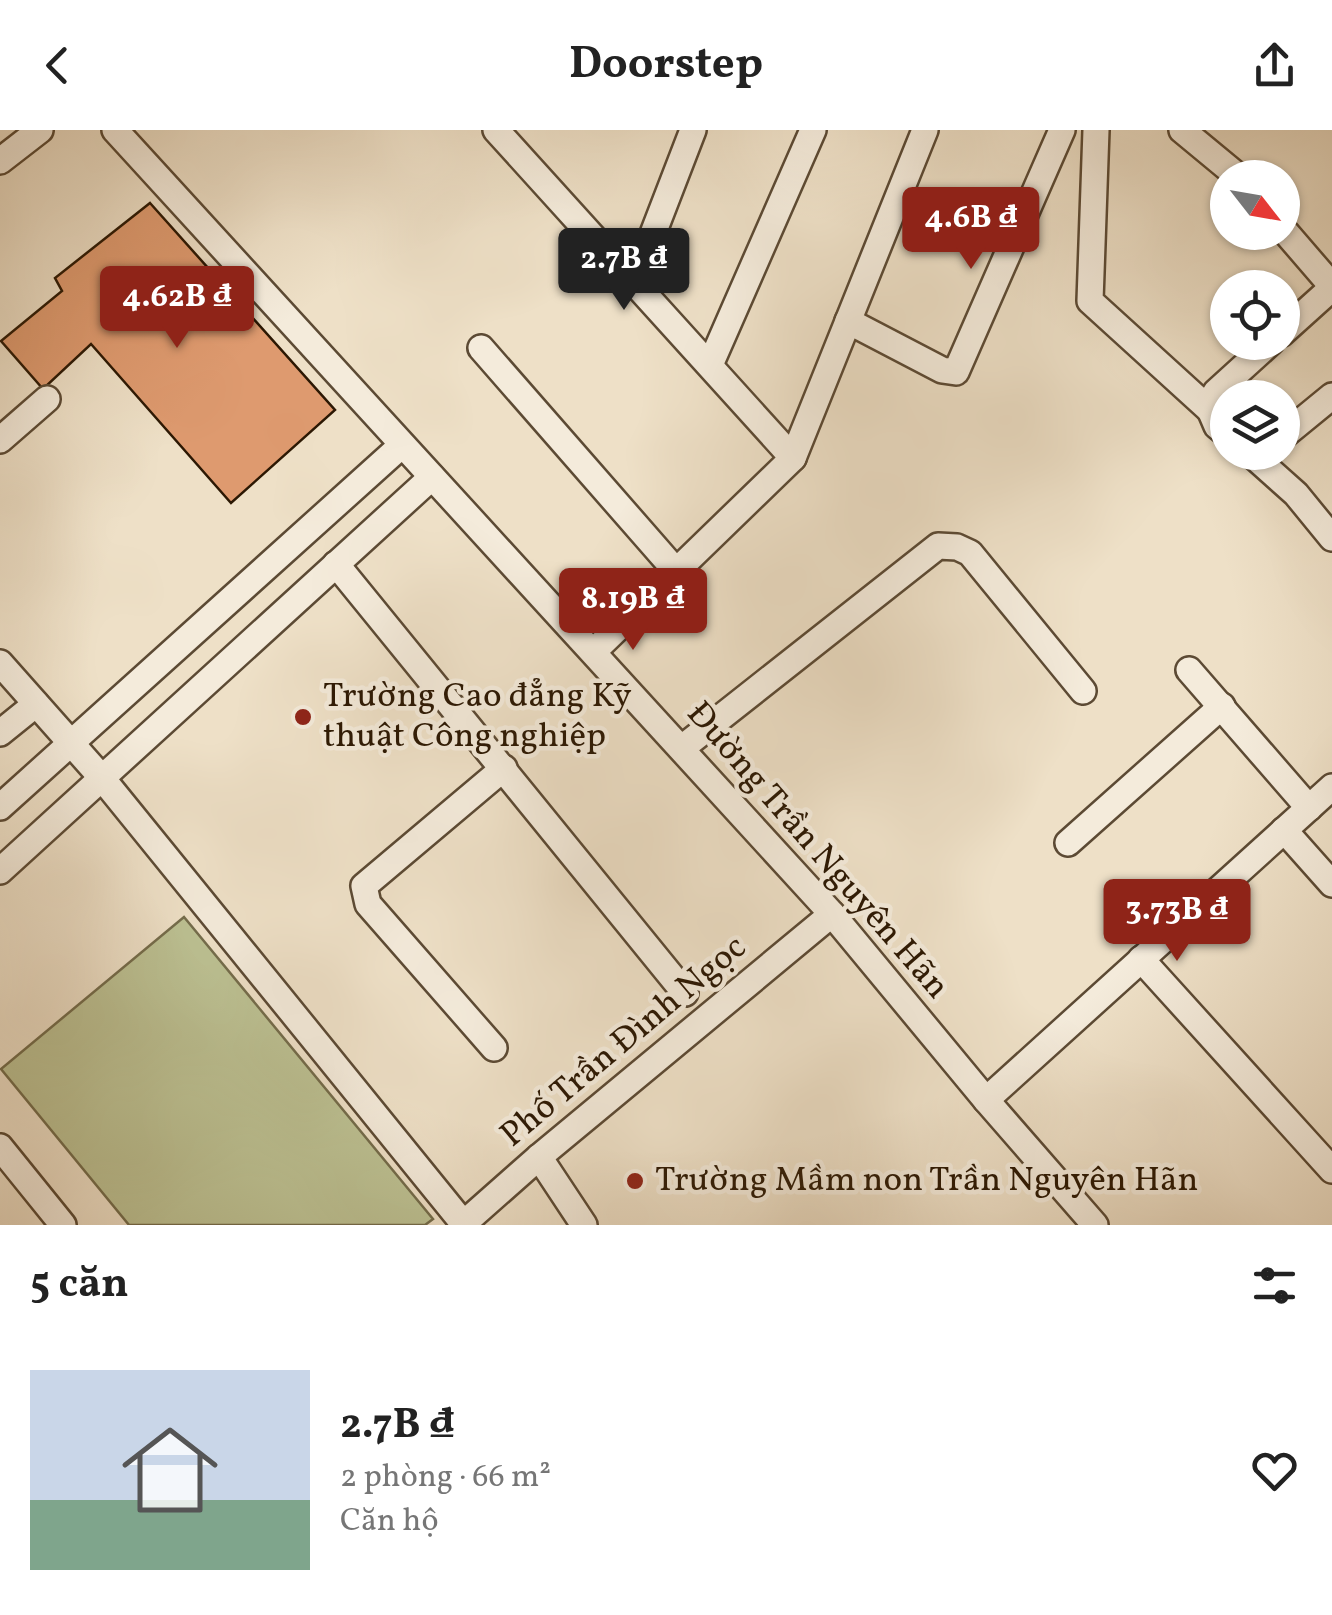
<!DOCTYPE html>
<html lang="vi">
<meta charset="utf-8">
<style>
:root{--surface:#fff;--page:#f6f6f6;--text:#222;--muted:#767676;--accent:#8f2418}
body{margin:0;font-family:Vollkorn,serif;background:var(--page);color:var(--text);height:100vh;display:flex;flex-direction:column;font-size:38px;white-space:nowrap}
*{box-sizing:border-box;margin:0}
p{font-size:32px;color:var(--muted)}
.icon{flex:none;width:55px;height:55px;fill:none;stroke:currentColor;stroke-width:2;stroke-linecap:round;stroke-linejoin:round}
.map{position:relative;height:1095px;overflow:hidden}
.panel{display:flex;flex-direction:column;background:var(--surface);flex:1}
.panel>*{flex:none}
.needle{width:65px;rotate:121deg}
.buttons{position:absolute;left:1210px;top:30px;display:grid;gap:20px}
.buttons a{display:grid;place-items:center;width:90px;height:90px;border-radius:50%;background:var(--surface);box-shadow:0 2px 8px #0004;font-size:50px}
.price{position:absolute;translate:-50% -85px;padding:0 22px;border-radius:10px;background:var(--accent);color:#fff;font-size:32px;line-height:65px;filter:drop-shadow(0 2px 5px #0008)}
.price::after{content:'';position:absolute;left:50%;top:60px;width:30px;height:22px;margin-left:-15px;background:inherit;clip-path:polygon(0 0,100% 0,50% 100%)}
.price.active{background:#222;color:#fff}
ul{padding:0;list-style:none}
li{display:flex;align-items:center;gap:30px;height:250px;padding:0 30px}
li span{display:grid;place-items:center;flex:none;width:280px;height:200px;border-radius:0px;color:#555}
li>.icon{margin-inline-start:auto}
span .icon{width:120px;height:120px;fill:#fffc;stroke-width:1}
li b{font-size:42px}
h2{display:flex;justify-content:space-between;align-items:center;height:120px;padding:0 30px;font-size:42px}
header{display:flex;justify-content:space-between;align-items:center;height:130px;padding:0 30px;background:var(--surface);font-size:45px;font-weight:700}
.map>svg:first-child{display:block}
.green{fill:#bcc193;stroke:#746c4b;stroke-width:2.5}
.building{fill:#de9a6f;stroke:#2c1803;stroke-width:2.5}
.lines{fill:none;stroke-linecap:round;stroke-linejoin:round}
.minor-casing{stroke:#5c4a34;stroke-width:30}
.minor{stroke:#f4ebdb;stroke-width:25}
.poi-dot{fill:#8f2418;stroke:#f4ebdb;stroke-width:4}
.labels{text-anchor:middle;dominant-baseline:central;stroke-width:9;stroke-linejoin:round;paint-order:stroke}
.poi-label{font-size:35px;fill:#2c1803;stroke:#f4ebdb;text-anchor:start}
.street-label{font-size:35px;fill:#2c1803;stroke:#f4ebdb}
</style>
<header><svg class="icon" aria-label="back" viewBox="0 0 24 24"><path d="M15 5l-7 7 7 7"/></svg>Doorstep<svg class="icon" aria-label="share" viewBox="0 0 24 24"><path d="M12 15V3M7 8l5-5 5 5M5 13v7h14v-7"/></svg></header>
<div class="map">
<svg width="1332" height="1095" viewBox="0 0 1332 1095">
<rect width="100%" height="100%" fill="#eee0c7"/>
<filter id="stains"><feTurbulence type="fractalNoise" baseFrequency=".002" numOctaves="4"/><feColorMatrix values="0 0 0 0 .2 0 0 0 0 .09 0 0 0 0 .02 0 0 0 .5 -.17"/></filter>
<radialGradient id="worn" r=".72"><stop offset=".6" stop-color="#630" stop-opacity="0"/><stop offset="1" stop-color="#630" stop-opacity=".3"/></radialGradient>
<polygon class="green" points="184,787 433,1089 425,1095 129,1095 1,939"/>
<polygon class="building" points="150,73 335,280 231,373 91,214 43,259 1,211 62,161 55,148"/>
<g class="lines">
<g class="minor-casing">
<g id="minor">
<polyline points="115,0 832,784 986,970 1095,1095"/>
<polyline points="496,0 793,328"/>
<polyline points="1096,0 1090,171 1212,282"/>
<polyline points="1182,0 1240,48"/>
<polyline points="0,31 40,0"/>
<polyline points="1282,98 1332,156"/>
<polyline points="634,153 693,0"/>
<polyline points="848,191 942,240 956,242 1062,0"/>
<polyline points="1282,203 1332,158"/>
<polyline points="481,218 676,441"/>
<polyline points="710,235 813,0"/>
<polyline points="1228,305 1217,296 1208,275 1216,262 1271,212"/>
<polyline points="1282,307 1332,266"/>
<polyline points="0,310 47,269"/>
<polyline points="1249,322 1296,364 1332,408"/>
<polyline points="336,434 685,863"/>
<polyline points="594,521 793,328 925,0"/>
<polyline points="0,533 102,648 463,1093"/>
<polyline points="1189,540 1309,678"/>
<polyline points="0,603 36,574"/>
<polyline points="682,618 938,416 957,417 970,423 1083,561"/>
<polyline points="0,677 402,315"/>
<polyline points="1284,700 1332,754"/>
<polyline points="1068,713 1222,576"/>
<polyline points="0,741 432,347"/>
<polyline points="1141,829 1332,1040"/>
<polyline points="494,918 368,774 364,756 504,638"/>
<polyline points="986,970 1332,657"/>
<polyline points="0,1017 63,1095"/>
<polyline points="539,1027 584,1095"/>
<polyline points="462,1095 539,1027 832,784"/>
</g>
</g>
<use href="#minor" class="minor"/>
</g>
<g class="poi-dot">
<circle cx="303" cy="587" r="10"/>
<circle cx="635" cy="1051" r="10"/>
</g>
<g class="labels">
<g class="poi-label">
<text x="323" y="567">Trường Cao đẳng Kỹ<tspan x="323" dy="40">thuật Công nghiệp</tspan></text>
<text x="655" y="1051">Trường Mầm non Trần Nguyên Hãn</text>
</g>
<g class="street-label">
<text transform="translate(817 721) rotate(49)">Đường Trần Nguyên Hãn</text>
<text transform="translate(624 912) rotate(-40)">Phố Trần Đình Ngọc</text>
</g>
</g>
<rect width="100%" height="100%" filter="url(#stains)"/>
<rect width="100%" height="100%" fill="url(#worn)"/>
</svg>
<div class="buttons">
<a><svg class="needle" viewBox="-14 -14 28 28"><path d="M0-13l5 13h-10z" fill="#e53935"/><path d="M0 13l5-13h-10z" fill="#767676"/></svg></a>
<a><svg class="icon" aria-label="locate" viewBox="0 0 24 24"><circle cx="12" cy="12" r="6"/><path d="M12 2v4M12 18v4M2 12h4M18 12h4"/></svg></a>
<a><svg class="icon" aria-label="layers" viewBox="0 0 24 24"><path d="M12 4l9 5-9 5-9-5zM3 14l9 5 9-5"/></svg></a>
</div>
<b class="price" style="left:971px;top:142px">4.6B ₫</b>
<b class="price active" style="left:624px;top:183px">2.7B ₫</b>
<b class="price" style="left:177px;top:221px">4.62B ₫</b>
<b class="price" style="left:633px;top:523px">8.19B ₫</b>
<b class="price" style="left:1177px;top:834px">3.73B ₫</b>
</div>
<section class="panel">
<h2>5 căn<svg class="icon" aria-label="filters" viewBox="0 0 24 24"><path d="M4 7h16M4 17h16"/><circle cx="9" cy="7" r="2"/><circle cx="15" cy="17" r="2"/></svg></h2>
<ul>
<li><span style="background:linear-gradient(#c9d6e8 65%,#7fa58c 0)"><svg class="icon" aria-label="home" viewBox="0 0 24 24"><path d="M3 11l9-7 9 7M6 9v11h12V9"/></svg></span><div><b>2.7B ₫</b><p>2 phòng · 66 m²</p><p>Căn hộ</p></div><svg class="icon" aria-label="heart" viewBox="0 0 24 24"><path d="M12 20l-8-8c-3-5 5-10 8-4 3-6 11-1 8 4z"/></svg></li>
</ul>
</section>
